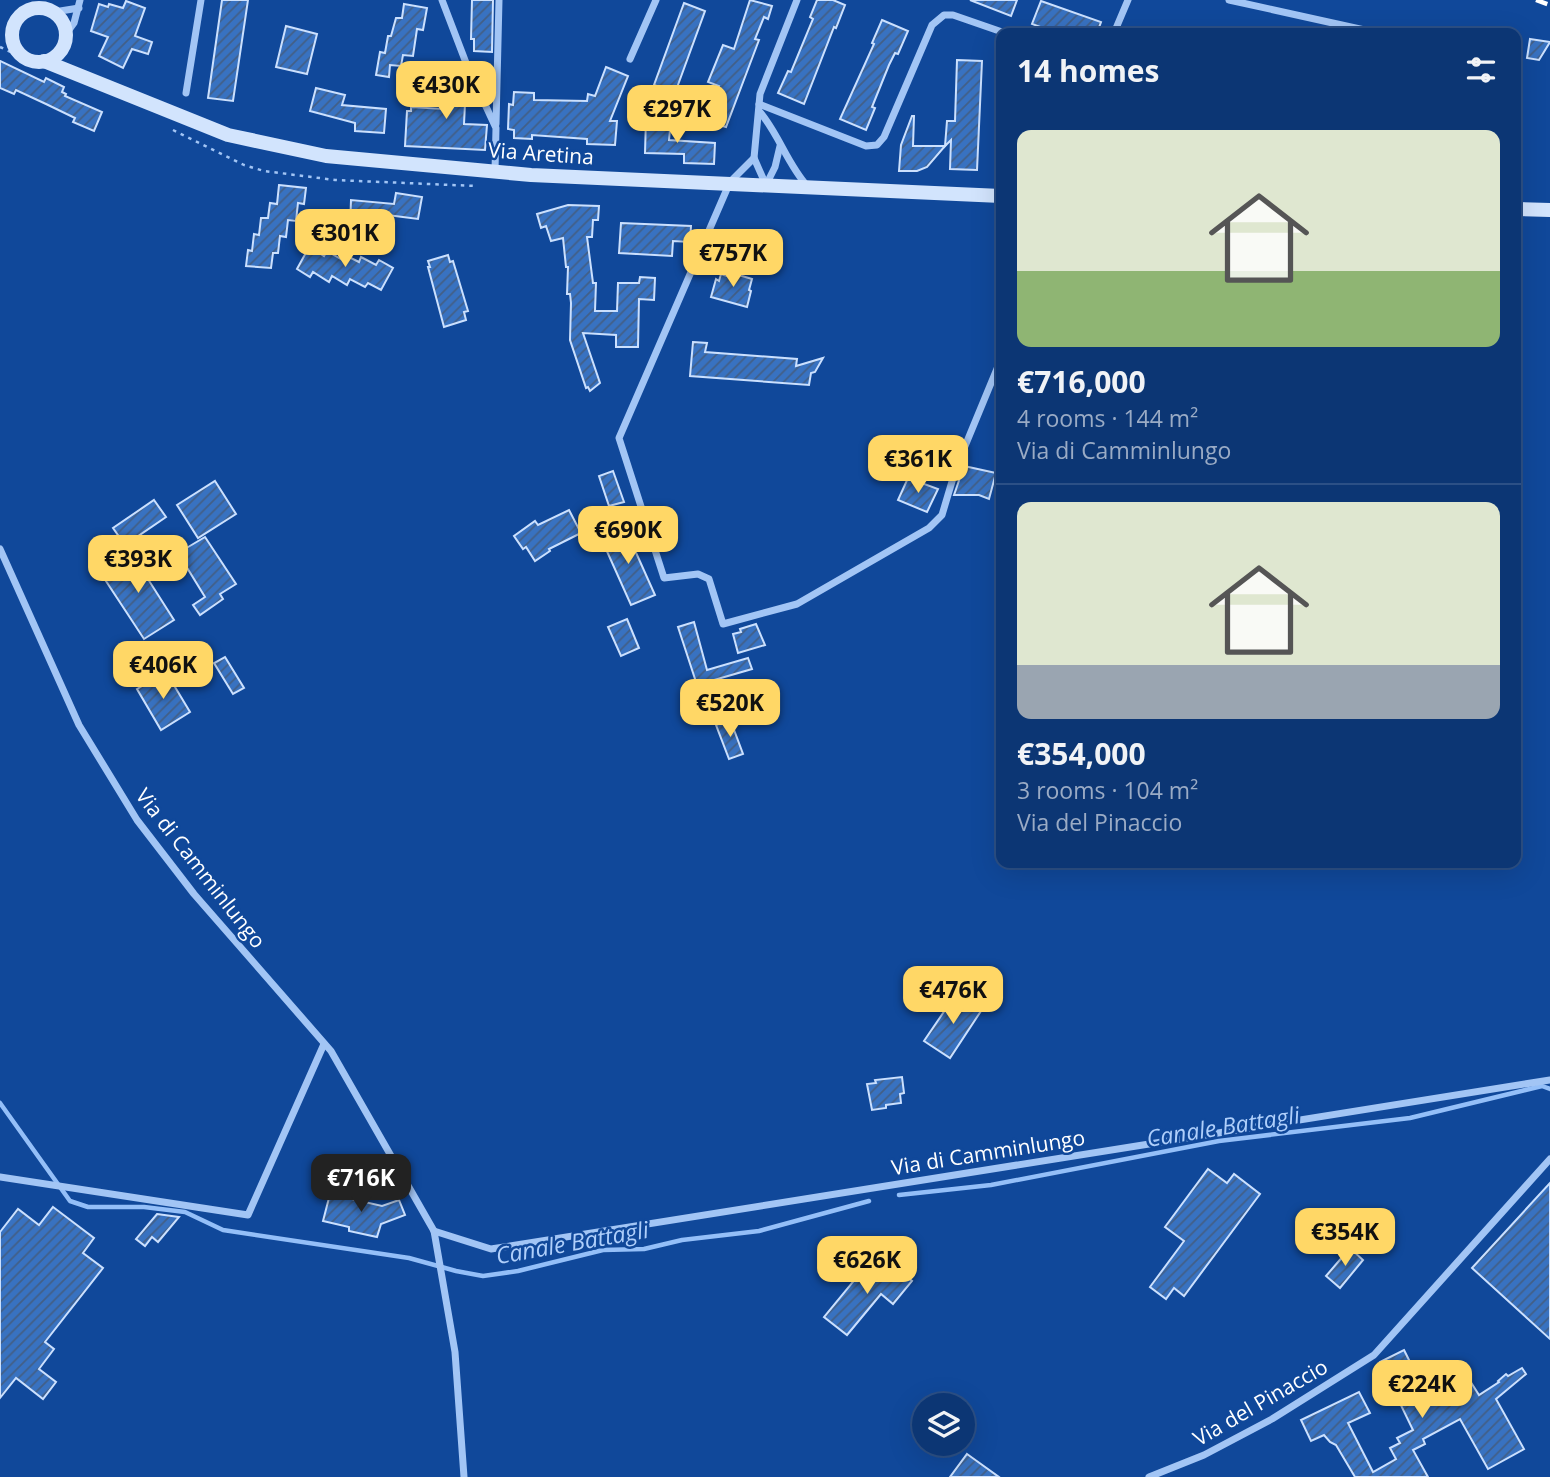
<!DOCTYPE html>
<meta charset="utf-8">
<style>
:root{--surface:#0c3674;--page:#1a417c;--text:#f1f3f6;--muted:#9aabc5;--line:#2c5086;--accent:#ffd766}
body{margin:0;font-family:"Open Sans",sans-serif;background:var(--page);color:var(--text);height:100vh;display:flex;flex-direction:column;font-size:26px;white-space:nowrap}
*{box-sizing:border-box;margin:0}
p{font-size:23px;color:var(--muted)}
.icon{flex:none;width:38px;height:38px;fill:none;stroke:currentColor;stroke-width:2;stroke-linecap:round;stroke-linejoin:round}
.map{position:relative;flex:1;overflow:hidden}
.details{position:absolute;left:996px;top:28px;width:525px;height:840px;display:flex;flex-direction:column;background:var(--surface);border-radius:14px;box-shadow:0 7px 28px #0002,0 0 0 2px var(--line)}
.details>*{flex:none}
.controls{position:absolute;left:912px;top:1393px;display:grid;gap:14px}
.controls a{display:grid;place-items:center;width:63px;height:63px;border-radius:50%;background:var(--surface);box-shadow:0 7px 28px #0002,0 0 0 2px var(--line);font-size:35px}
.price{position:absolute;translate:-50% -60px;padding:0 16px;border-radius:14px;background:var(--accent);color:#111;font-size:23px;line-height:46px;filter:drop-shadow(0 2px 4px #0008)}
.price::after{content:'';position:absolute;left:50%;top:42px;width:21px;height:16px;margin-left:-10px;background:inherit;clip-path:polygon(0 0,100% 0,50% 100%)}
.price.selected{background:#222;color:#fff}
ul{padding:0;list-style:none}
li{display:grid;align-content:center;gap:14px;height:371px;padding:0 21px}
li+li{border-top:2px solid var(--line)}
li span{display:grid;place-items:center;height:217px;border-radius:14px;color:#555}
li>.icon{margin-inline-start:auto}
span .icon{width:126px;height:126px;fill:#fffc;stroke-width:1}
li b{font-size:30px}
h2{display:flex;justify-content:space-between;align-items:center;height:84px;padding:0 21px;font-size:30px}
.map>svg:first-child{display:block}
.lines{fill:none;stroke-linecap:round;stroke-linejoin:round}
.stream{stroke:#94bff8;stroke-width:4.5}
.building{fill:url(#building-hatch);stroke:#cbe0fe;stroke-width:2}
.path{stroke:#a2c5f5;stroke-width:2.5;stroke-dasharray:3.5 5;stroke-linecap:butt}
.street{stroke:#a2c5f5;stroke-width:7}
.secondary{stroke:#d2e4fd;stroke-width:14}
.rail{stroke:#fff;stroke-width:4.5;stroke-dasharray:12 5;stroke-linecap:butt}
.labels{text-anchor:middle;dominant-baseline:central;stroke-width:5;stroke-linejoin:round;paint-order:stroke}
.street-label{font-size:21px;fill:#fff;stroke:#10489a}
.water-label{font-size:23px;font-style:italic;fill:#afcffb;stroke:#10489a}
</style>
<div class="map">
<svg width="1550" height="1477" viewBox="0 0 1550 1477">
<defs>
<pattern id="building-hatch" width="6" height="6" patternUnits="userSpaceOnUse" patternTransform="scale(1.75)"><rect width="6" height="6" fill="#3872c1"/><path d="M-1 1l2-2M0 6l6-6M5 7l2-2" fill="none" stroke="#425f86"/></pattern>
</defs>
<rect width="100%" height="100%" fill="#10489a"/>
<g class="lines">
<g class="stream">
<polyline points="0,1103 70,1201 88,1207 144,1207 185,1212 223,1230 409,1258 456,1271 483,1276 518,1271 603,1250 644,1249 682,1240 759,1231 869,1201"/>
<polyline points="899,1195 991,1185 1219,1141 1410,1118 1542,1086 1550,1089"/>
</g>
</g>
<g class="building">
<polygon points="222,0 248,0 233,101 208,98"/>
<polygon points="472,0 493,0 492,52 474,51 474,39 471,39"/>
<polygon points="750,0 772,6 768,19 764,17 755,39 759,40 726,127 705,121 719,86 708,82 723,45 734,49"/>
<polygon points="817,0 833,0 845,5 836,28 834,27 804,104 778,93 788,71 791,72 813,19 810,17"/>
<polygon points="970,0 1017,0 1011,16"/>
<polygon points="126,1 145,8 135,36 152,42 148,54 132,49 123,68 99,56 108,37 91,31 99,4 108,7 109,4 123,8"/>
<polygon points="1041,1 1101,22 1097,33 1057,33 1032,24"/>
<polygon points="684,3 705,11 675,93 654,85"/>
<polygon points="404,4 427,8 423,30 417,29 413,56 403,55 401,66 390,65 389,77 376,75 380,52 385,53 388,36 391,36 396,18 402,18"/>
<polygon points="882,20 908,31 898,54 895,53 889,65 872,107 875,108 866,130 840,119 874,44 872,43"/>
<polygon points="286,26 317,34 307,74 276,67"/>
<polygon points="1530,39 1550,42 1539,60 1527,58"/>
<polygon points="957,60 982,61 977,170 950,169 951,140 945,146 947,121 955,121"/>
<polygon points="0,61 44,82 46,78 64,87 62,92 66,94 65,96 102,112 94,131 73,122 75,118 46,104 16,90 14,94 0,88"/>
<polygon points="606,67 628,76 610,121 617,121 615,145 587,144 587,139 532,135 532,139 514,138 514,130 508,129 509,104 513,105 514,92 534,93 534,100 587,101 588,94 595,96"/>
<polygon points="445,68 461,68 460,84 466,84 464,124 487,125 485,150 405,146 407,111 411,111 411,107 443,109"/>
<polygon points="316,88 345,95 342,105 386,109 384,133 355,131 355,123 310,111"/>
<polygon points="912,116 914,116 913,146 945,146 927,167 917,171 899,171 901,145"/>
<polygon points="646,118 661,119 660,130 670,130 669,140 715,143 714,164 684,163 684,154 645,153"/>
<polygon points="279,185 306,188 304,204 298,203 296,221 288,220 286,237 280,236 278,253 273,253 271,268 246,266 248,250 252,251 254,234 259,235 261,218 268,218 270,203 277,204"/>
<polygon points="396,193 422,197 418,219 379,214 378,232 350,228 351,200 394,204"/>
<polygon points="568,205 599,206 598,220 593,220 592,237 587,237 593,283 596,283 595,311 617,311 618,283 639,283 640,277 655,278 654,300 639,299 638,347 616,347 616,335 583,333 600,383 590,391 588,387 586,388 570,340 571,303 570,294 567,294 568,267 566,267 563,238 551,241 546,226 541,228 537,214"/>
<polygon points="621,223 691,226 690,242 673,241 672,256 619,253"/>
<polygon points="308,249 313,249 324,256 327,251 341,259 343,254 359,262 361,257 376,265 379,260 393,268 381,290 368,283 365,287 350,279 347,285 332,276 329,282 313,272 310,277 297,269"/>
<polygon points="448,255 450,262 453,261 468,311 464,312 466,320 444,327 428,267 430,267 428,261"/>
<polygon points="732,273 752,279 749,290 751,291 747,307 711,297 716,279 719,281 721,274 730,277"/>
<polygon points="693,342 707,343 705,352 797,359 796,366 823,358 815,372 811,373 809,385 690,376"/>
<polygon points="964,466 996,473 989,499 979,495 954,495"/>
<polygon points="613,471 624,502 609,506 599,476"/>
<polygon points="908,478 938,489 927,512 898,500"/>
<polygon points="215,481 236,514 198,538 177,505"/>
<polygon points="154,500 166,517 125,545 113,528"/>
<polygon points="569,510 581,533 549,549 550,551 535,561 526,547 523,549 514,536 535,521 538,525"/>
<polygon points="625,528 655,595 631,605 601,538"/>
<polygon points="205,537 236,584 220,594 223,599 200,615 193,605 205,597 178,553"/>
<polygon points="139,551 152,571 146,576 174,620 144,639 102,575"/>
<polygon points="627,619 639,648 621,656 608,627"/>
<polygon points="694,622 707,670 748,658 752,669 697,685 678,627"/>
<polygon points="756,624 765,645 738,653 733,634 741,632 740,629"/>
<polygon points="225,657 244,688 233,694 214,663"/>
<polygon points="166,672 190,712 161,730 137,689"/>
<polygon points="730,719 743,754 729,759 716,725"/>
<polygon points="956,994 981,1011 950,1058 924,1041"/>
<polygon points="902,1077 904,1093 900,1094 901,1103 886,1105 886,1108 872,1110 867,1084 876,1083 875,1080"/>
<polygon points="1208,1169 1227,1183 1234,1174 1260,1194 1184,1296 1174,1288 1166,1299 1150,1287 1184,1241 1165,1227"/>
<polygon points="1550,1183 1550,1339 1472,1268"/>
<polygon points="330,1194 382,1206 399,1200 405,1215 381,1224 377,1237 349,1231 349,1227 323,1221"/>
<polygon points="53,1207 94,1238 83,1253 103,1268 45,1342 54,1349 39,1369 56,1382 43,1399 16,1378 0,1398 0,1232 18,1209 39,1225"/>
<polygon points="157,1214 179,1217 158,1242 152,1237 145,1246 136,1239"/>
<polygon points="1350,1248 1363,1260 1340,1288 1326,1276"/>
<polygon points="889,1262 912,1281 893,1304 881,1294 847,1335 824,1317 866,1266 878,1275"/>
<polygon points="1404,1350 1419,1380 1429,1374 1438,1392 1467,1376 1479,1395 1499,1382 1498,1381 1506,1374 1508,1376 1522,1368 1526,1374 1496,1399 1524,1449 1488,1469 1460,1419 1423,1439 1425,1444 1413,1450 1428,1477 1355,1477 1336,1445 1330,1442 1324,1435 1311,1441 1301,1420 1359,1392 1370,1413 1348,1423 1373,1472 1396,1459 1390,1448 1400,1443 1397,1438 1413,1430 1380,1362"/>
<polygon points="967,1454 999,1477 950,1477"/>
</g>
<g class="lines">
<g class="path">
<polyline points="0,47 32,62"/>
<polyline points="173,130 244,165 264,171 335,180 476,186"/>
</g>
<g class="street">
<polyline points="442,0 468,68 496,128 495,171"/>
<polyline points="1229,0 1378,33"/>
<polyline points="54,12 79,8"/>
<polyline points="1114,33 1128,0"/>
<polyline points="66,34 74,23 80,0"/>
<polyline points="630,59 656,0"/>
<polyline points="186,93 201,0"/>
<polyline points="759,104 866,146 877,145 884,137 932,25 944,15 953,15 1005,33"/>
<path d="M759,111C779,134 787,164 808,187"/>
<polyline points="496,124 499,0"/>
<polyline points="754,158 730,182 619,438 664,578 698,574 709,579 723,624 797,604 929,528 942,515 956,468 1001,359"/>
<polyline points="766,185 754,158 760,94 797,0"/>
<polyline points="766,185 775,167 780,146"/>
<polyline points="0,549 79,725 137,820 194,894 331,1051 434,1231 455,1352 464,1477"/>
<polyline points="0,1177 248,1215 324,1044"/>
<polyline points="434,1231 491,1249 1550,1080"/>
<polyline points="1149,1477 1204,1455 1272,1419 1374,1355 1550,1159"/>
</g>
<g class="secondary">
<circle cx="39" cy="35" r="27"/>
<polyline points="44,61 228,135 326,156 531,175 1001,196"/>
<polyline points="1516,209 1550,210"/>
</g>
<polyline class="rail" points="1536,0 1550,5"/>
</g>
<g class="labels">
<g class="street-label">
<text transform="translate(541 153) rotate(4)">Via Aretina</text>
<text transform="translate(201 868) rotate(52)">Via di Camminlungo</text>
<text transform="translate(988 1152) rotate(-9)">Via di Camminlungo</text>
<text transform="translate(1260 1402) rotate(-30)">Via del Pinaccio</text>
</g>
<g class="water-label">
<text transform="translate(1223 1126) rotate(-9)">Canale Battagli</text>
<text transform="translate(572 1242) rotate(-10)">Canale Battagli</text>
</g>
</g>
</svg>
<div class="controls">
<a><svg class="icon" aria-label="layers" viewBox="0 0 24 24"><path d="M12 4l9 5-9 5-9-5zM3 14l9 5 9-5"/></svg></a>
</div>
<b class="price" style="left:446px;top:121px">€430K</b>
<b class="price" style="left:677px;top:145px">€297K</b>
<b class="price" style="left:345px;top:269px">€301K</b>
<b class="price" style="left:733px;top:289px">€757K</b>
<b class="price" style="left:918px;top:495px">€361K</b>
<b class="price" style="left:628px;top:566px">€690K</b>
<b class="price" style="left:138px;top:595px">€393K</b>
<b class="price" style="left:163px;top:701px">€406K</b>
<b class="price" style="left:730px;top:739px">€520K</b>
<b class="price" style="left:953px;top:1026px">€476K</b>
<b class="price selected" style="left:361px;top:1214px">€716K</b>
<b class="price" style="left:1345px;top:1268px">€354K</b>
<b class="price" style="left:867px;top:1296px">€626K</b>
<b class="price" style="left:1422px;top:1420px">€224K</b>
<section class="details">
<h2>14 homes<svg class="icon" aria-label="filters" viewBox="0 0 24 24"><path d="M4 7h16M4 17h16"/><circle cx="9" cy="7" r="2"/><circle cx="15" cy="17" r="2"/></svg></h2>
<ul>
<li><span style="background:linear-gradient(#dfe7d0 65%,#8fb573 0)"><svg class="icon" aria-label="home" viewBox="0 0 24 24"><path d="M3 11l9-7 9 7M6 9v11h12V9"/></svg></span><div><b>€716,000</b><p>4 rooms · 144 m²</p><p>Via di Camminlungo</p></div></li>
<li><span style="background:linear-gradient(#dfe7d0 75%,#9aa5b1 0)"><svg class="icon" aria-label="home" viewBox="0 0 24 24"><path d="M3 11l9-7 9 7M6 9v11h12V9"/></svg></span><div><b>€354,000</b><p>3 rooms · 104 m²</p><p>Via del Pinaccio</p></div></li>
</ul>
</section>
</div>
